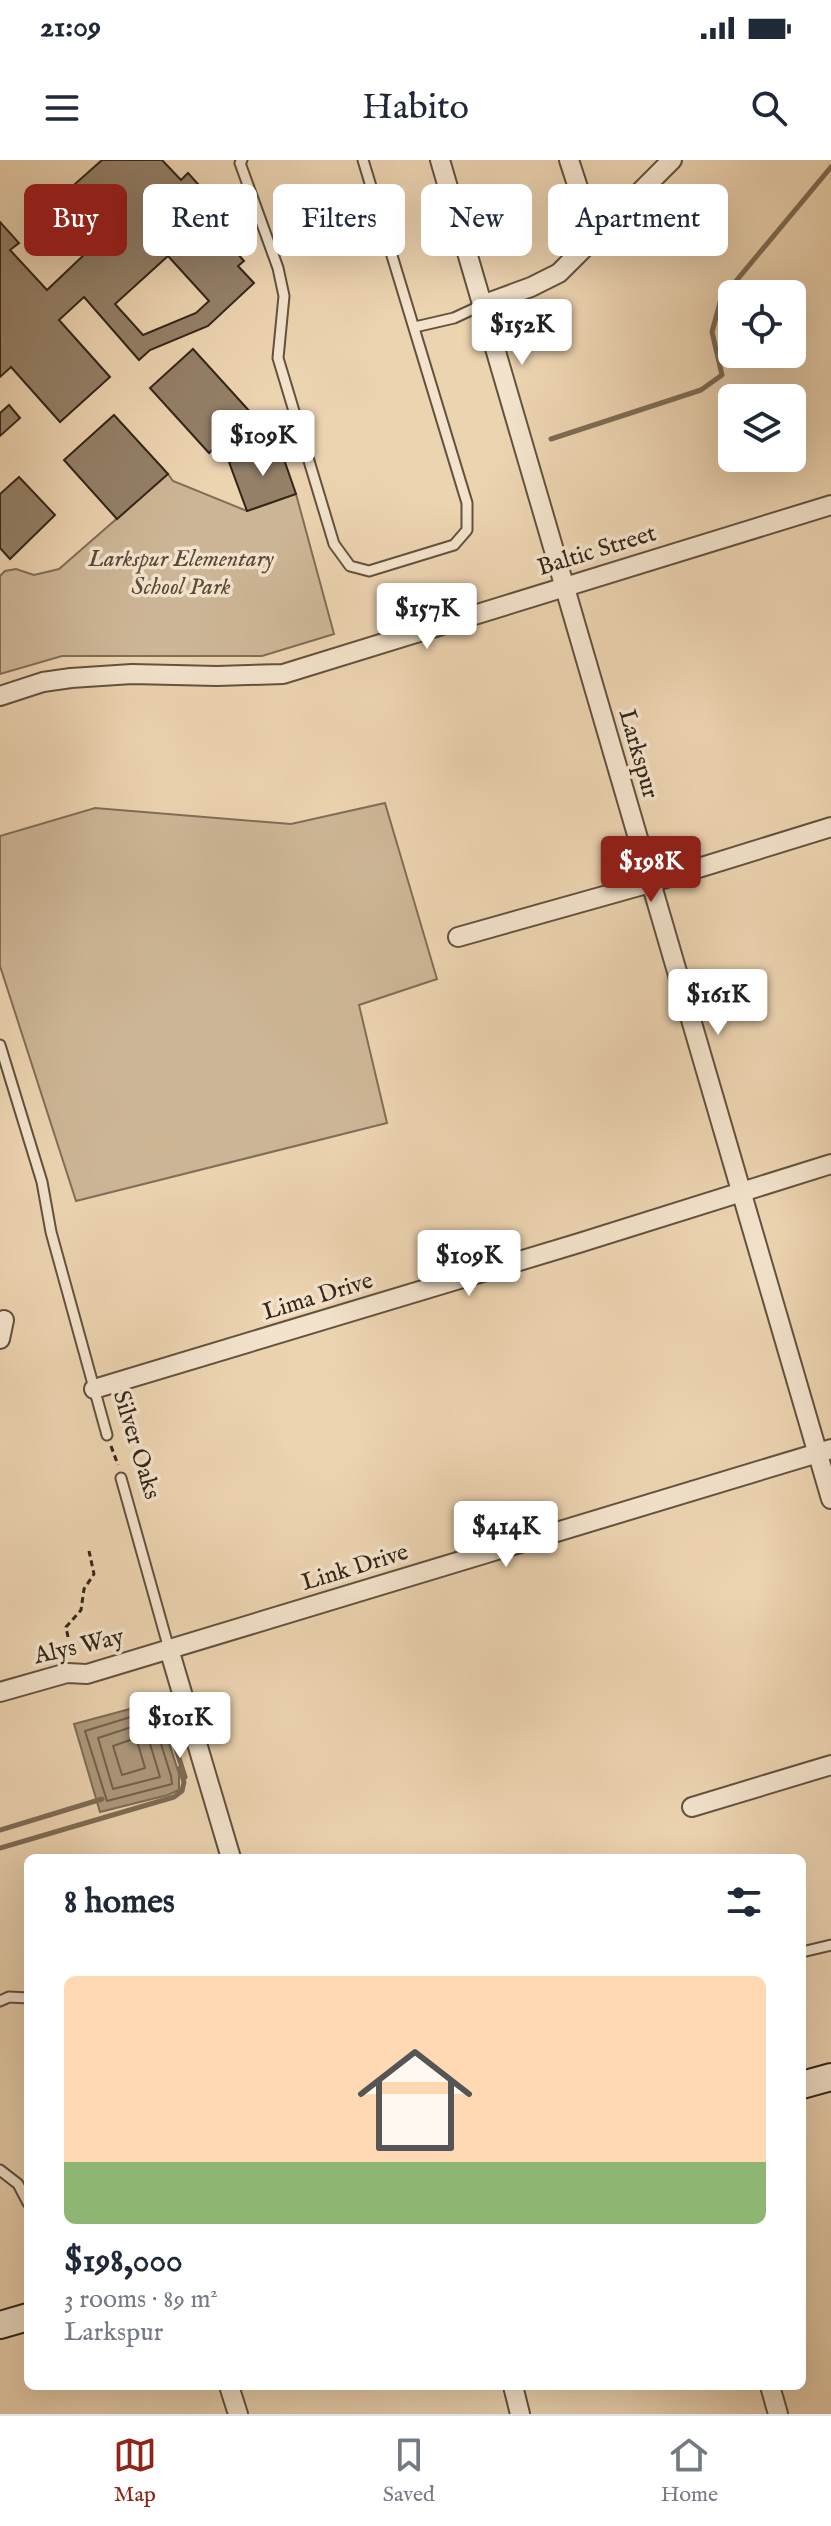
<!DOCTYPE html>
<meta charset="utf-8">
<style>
:root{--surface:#fff;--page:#f2f2f3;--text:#1f2937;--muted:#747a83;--line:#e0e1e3;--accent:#8f2418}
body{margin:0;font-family:"IM FELL English",serif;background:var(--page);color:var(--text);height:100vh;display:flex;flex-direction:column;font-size:30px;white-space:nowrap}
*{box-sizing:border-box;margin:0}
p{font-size:26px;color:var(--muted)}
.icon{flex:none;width:44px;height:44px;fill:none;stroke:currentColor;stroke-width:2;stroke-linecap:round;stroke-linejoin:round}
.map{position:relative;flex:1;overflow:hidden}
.panel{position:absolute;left:24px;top:1694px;width:782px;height:536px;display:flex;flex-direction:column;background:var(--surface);border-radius:12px;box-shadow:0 8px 32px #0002}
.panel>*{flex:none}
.hud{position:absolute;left:24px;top:24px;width:784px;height:72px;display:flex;gap:16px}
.buttons{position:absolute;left:718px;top:120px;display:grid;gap:16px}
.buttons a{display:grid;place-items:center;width:88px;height:88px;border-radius:12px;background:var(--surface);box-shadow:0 8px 32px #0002;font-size:40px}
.price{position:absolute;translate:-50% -68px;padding:0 18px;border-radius:8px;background:#fff;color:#222;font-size:26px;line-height:52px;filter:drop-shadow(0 2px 4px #0008)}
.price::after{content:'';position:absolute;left:50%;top:48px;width:24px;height:18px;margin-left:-12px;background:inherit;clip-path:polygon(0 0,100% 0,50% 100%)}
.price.active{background:var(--accent);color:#fff}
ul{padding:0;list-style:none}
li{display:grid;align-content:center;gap:16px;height:424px;padding:0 40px}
li span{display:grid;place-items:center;height:248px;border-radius:12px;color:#555}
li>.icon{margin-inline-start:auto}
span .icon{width:144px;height:144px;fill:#fffc;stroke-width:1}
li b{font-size:34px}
h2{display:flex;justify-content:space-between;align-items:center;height:96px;padding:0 40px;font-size:34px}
.tag{padding:0 28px;border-radius:12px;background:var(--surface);box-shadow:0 8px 32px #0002;font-size:28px;line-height:72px}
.tag.active{background:var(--accent);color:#fff}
.status{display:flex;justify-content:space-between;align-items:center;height:56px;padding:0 40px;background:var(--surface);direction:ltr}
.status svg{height:22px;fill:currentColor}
header{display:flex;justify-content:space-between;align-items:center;height:104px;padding:0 40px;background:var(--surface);font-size:36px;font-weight:600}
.dock{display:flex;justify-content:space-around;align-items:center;height:112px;border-top:2px solid var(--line);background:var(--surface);font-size:22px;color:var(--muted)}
.dock a{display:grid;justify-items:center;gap:4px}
.dock .active{color:var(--accent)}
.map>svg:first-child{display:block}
.green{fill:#cdb697;stroke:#806e58;stroke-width:2}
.water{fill:#ae997d;stroke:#7d6b55;stroke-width:2}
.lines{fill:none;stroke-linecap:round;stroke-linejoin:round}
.shore{stroke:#70604a;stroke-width:2}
.stream{stroke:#7d6b55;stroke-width:5}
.building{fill:#948068;stroke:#332618;stroke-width:2;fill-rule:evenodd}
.lane-casing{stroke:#62523e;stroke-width:13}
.street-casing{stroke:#62523e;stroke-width:22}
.secondary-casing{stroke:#332618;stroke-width:30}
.path{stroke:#332618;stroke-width:3;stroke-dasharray:6 4;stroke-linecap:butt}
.lane{stroke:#f3e3cc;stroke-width:9}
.street{stroke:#f3e3cc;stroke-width:18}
.secondary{stroke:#f3e3cc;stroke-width:26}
.labels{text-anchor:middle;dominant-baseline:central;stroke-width:7;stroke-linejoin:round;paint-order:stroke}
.street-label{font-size:24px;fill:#332618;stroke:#f3e3cc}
.park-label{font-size:24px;font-style:italic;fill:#5a4a38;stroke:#f3e3cc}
</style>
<div class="status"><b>21:09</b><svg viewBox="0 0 49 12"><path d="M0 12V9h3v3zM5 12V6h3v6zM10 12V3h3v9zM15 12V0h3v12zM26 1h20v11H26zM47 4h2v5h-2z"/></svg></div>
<header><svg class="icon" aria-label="menu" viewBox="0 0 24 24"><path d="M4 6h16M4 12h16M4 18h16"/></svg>Habito<svg class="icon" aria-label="search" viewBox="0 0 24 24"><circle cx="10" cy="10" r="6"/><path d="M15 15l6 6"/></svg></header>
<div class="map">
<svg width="831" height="2254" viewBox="0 0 831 2254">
<rect width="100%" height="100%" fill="#edd4b1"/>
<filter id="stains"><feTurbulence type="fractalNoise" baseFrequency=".0025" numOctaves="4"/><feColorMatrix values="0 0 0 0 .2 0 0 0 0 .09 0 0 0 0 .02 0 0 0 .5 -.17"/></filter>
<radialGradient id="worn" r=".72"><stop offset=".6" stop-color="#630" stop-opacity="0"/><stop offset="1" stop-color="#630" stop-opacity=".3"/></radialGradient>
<g class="green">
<polygon points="168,314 173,321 247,351 296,334 334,474 262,496 62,496 0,514 0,416 5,411 16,409 34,415 59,409"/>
<polygon points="385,643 437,819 359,845 387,963 76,1041 0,806 0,676 95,648 291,664"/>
</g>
<polygon class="water" points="156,1542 179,1614 179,1630 168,1635 100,1652 74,1564"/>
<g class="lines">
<g class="shore">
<polygon points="147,1552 152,1555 171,1616 172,1624 107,1641 85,1571"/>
<polygon points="141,1564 145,1567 160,1617 113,1629 98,1578"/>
<polygon points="133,1579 137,1581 145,1608 122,1615 113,1586"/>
</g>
<g class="stream">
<polyline points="551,279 701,230 722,215 712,172 721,139 831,7"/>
<polyline points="0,1670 102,1639"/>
<polyline points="0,1688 174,1637 182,1631 184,1622 180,1608 185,1617 165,1554 169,1551"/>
</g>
</g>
<g class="building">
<path d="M102,0H162L181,20L188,13L216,44L210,50L238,80L231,86L244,101L238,106L254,123L208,166L150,190L139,200L84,137L59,160L110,217L60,262L11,207L0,217V62L19,83L10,90L47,130L88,91L48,48ZM168,96L209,141L196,153L143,175L115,144Z"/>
<polygon points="193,189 252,254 209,293 150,228"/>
<polygon points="9,245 20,258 0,276 0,253"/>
<polygon points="114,255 168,314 117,359 64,300"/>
<polygon points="279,285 296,334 247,351 229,302"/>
<polygon points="19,317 55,355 10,399 0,388 0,334"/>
</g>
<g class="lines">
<g class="lane-casing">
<g id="lane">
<polyline points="242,0 240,3 278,108 284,136 278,198 334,384 350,406 369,411 454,385 467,370 467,343 363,0"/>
<polyline points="415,167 454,158 482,145"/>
<polyline points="0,885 42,1022 51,1072 107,1275"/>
<polyline points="121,1318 169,1489"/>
<polyline points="802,1792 831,1785"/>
<polyline points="0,1841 9,1837 28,1838"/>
<polyline points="0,2010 18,2024 28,2043"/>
</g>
</g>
<g class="street-casing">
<g id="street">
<polyline points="440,0 831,1339"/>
<polyline points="569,0 585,49 602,72"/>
<polyline points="482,145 531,127 559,113 672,0"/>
<polyline points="0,536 43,522 71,518 132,514 217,516 283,514 831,345"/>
<polyline points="458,777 650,723 831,667"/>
<polyline points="0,1179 4,1160"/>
<polyline points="94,1229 579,1083 831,1004"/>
<polyline points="169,1489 231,1698"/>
<polyline points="0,1532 67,1513 87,1514 831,1289"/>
<polyline points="692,1647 831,1605"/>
<polyline points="229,2226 238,2254"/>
<polyline points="513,2226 520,2254"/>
<polyline points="770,2226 778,2254"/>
</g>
</g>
<g class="secondary-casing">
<g id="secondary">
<polyline points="802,1925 831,1917"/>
<polyline points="0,2165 28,2157"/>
</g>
</g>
<g class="path">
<polyline points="111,1286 118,1305"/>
<polyline points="68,1477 66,1467 81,1450 84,1429 94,1414 89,1391"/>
</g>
<use href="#lane" class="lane"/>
<use href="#street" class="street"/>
<use href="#secondary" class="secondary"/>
</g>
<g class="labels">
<g class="street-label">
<text transform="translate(597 391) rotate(-17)">Baltic Street</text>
<text transform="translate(638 594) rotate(74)">Larkspur</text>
<text transform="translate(318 1137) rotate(-17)">Lima Drive</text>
<text transform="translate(136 1285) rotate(73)">Silver Oaks</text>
<text transform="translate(355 1408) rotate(-17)">Link Drive</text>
<text transform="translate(79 1487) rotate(-13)">Alys Way</text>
</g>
<g class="park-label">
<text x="181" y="399">Larkspur Elementary<tspan x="181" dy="28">School Park</tspan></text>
</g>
</g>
<rect width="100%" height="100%" filter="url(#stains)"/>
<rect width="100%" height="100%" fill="url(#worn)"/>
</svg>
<div class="buttons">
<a><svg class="icon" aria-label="locate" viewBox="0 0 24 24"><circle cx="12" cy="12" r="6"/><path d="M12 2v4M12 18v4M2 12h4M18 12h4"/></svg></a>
<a><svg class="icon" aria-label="layers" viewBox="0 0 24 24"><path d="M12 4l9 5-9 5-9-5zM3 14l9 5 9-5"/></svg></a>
</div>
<b class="price" style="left:522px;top:207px">$152K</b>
<b class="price" style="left:263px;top:318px">$109K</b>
<b class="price" style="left:427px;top:491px">$157K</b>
<b class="price active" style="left:651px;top:744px">$198K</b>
<b class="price" style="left:718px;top:877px">$161K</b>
<b class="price" style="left:469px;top:1138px">$109K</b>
<b class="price" style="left:506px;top:1409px">$414K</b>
<b class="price" style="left:180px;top:1600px">$101K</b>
<div class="hud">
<a class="tag active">Buy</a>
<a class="tag">Rent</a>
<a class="tag">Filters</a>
<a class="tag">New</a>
<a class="tag">Apartment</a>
</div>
<section class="panel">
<h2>8 homes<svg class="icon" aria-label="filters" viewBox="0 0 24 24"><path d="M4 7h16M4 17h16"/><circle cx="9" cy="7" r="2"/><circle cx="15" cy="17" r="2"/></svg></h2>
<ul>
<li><span style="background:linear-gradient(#ffd9b3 75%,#8fb573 0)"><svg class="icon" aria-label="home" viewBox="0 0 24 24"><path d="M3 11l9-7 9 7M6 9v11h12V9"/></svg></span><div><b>$198,000</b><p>3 rooms · 89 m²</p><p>Larkspur</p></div></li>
</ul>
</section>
</div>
<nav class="dock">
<a class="active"><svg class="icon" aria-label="map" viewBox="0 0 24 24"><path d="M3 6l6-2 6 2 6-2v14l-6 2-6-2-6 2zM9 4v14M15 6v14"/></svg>Map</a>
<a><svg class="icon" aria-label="saved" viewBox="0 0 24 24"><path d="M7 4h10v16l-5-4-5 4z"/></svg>Saved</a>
<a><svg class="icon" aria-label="home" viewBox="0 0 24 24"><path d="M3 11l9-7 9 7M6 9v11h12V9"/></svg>Home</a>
</nav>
